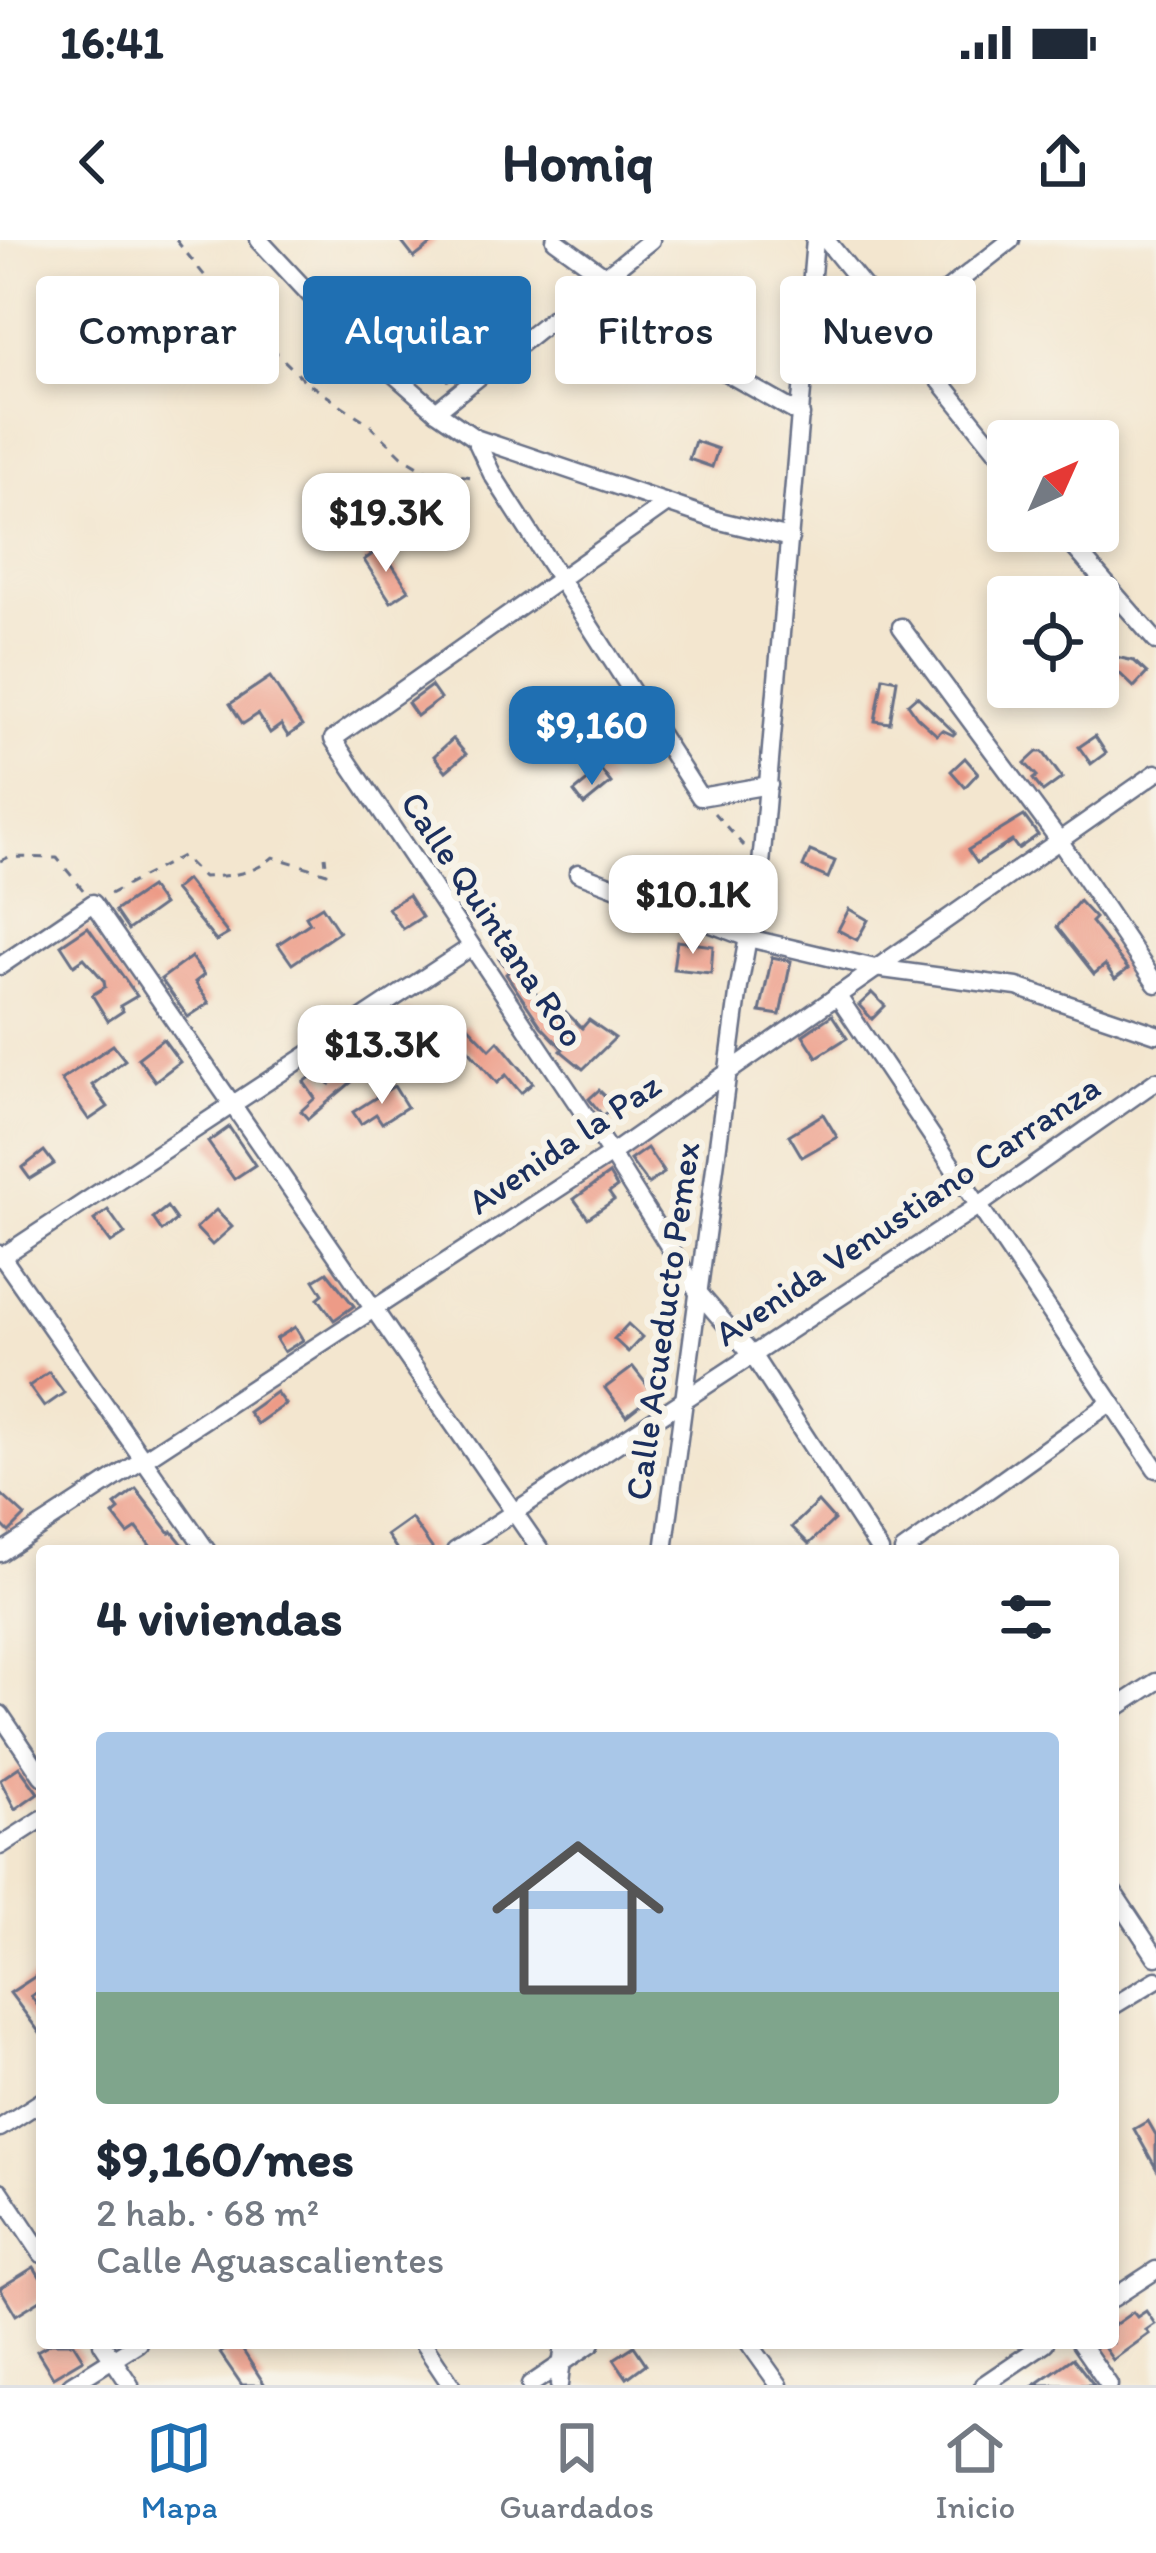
<!DOCTYPE html>
<html lang="es">
<meta charset="utf-8">
<style>
:root{--surface:#fff;--page:#f6f6f7;--text:#1f2937;--muted:#747a83;--line:#e0e1e3;--accent:#1f6fb2}
body{margin:0;font-family:Itim,sans-serif;background:var(--page);color:var(--text);height:100vh;display:flex;flex-direction:column;font-size:45px;white-space:nowrap}
*{box-sizing:border-box;margin:0}
p{font-size:39px;color:var(--muted)}
.icon{flex:none;width:66px;height:66px;fill:none;stroke:currentColor;stroke-width:2;stroke-linecap:round;stroke-linejoin:round}
.map{position:relative;flex:1;overflow:hidden}
.drawer{position:absolute;left:36px;top:1305px;width:1083px;height:804px;display:flex;flex-direction:column;background:var(--surface);border-radius:12px;box-shadow:0 6px 18px #0003}
.drawer>*{flex:none}
.top-card{position:absolute;left:36px;top:36px;width:1086px;height:108px;display:flex;gap:24px}
.needle{width:78px;rotate:45deg}
.fabs{position:absolute;left:987px;top:180px;display:grid;gap:24px}
.fabs a{display:grid;place-items:center;width:132px;height:132px;border-radius:12px;background:var(--surface);box-shadow:0 6px 18px #0003;font-size:60px}
.price{position:absolute;translate:-50% -102px;padding:0 27px;border-radius:24px;background:#fff;color:#222;font-size:39px;line-height:78px;filter:drop-shadow(0 3px 6px #0008)}
.price::after{content:'';position:absolute;left:50%;top:72px;width:36px;height:27px;margin-left:-18px;background:inherit;clip-path:polygon(0 0,100% 0,50% 100%)}
.price.on{background:var(--accent);color:#fff}
ul{padding:0;list-style:none}
li{display:grid;align-content:center;gap:24px;height:636px;padding:0 60px}
li+li{border-top:3px solid var(--line)}
li span{display:grid;place-items:center;height:372px;border-radius:12px;color:#555}
li>.icon{margin-inline-start:auto}
span .icon{width:216px;height:216px;fill:#fffc;stroke-width:1}
li b{font-size:51px}
h2{display:flex;justify-content:space-between;align-items:center;height:144px;padding:0 60px;font-size:51px}
.chip{padding:0 42px;border-radius:12px;background:var(--surface);box-shadow:0 6px 18px #0003;font-size:42px;line-height:108px}
.chip.on{background:var(--accent);color:#fff}
.status{display:flex;justify-content:space-between;align-items:center;height:84px;padding:0 60px;background:var(--surface);direction:ltr}
.status svg{height:33px;fill:currentColor}
header{display:flex;justify-content:space-between;align-items:center;height:156px;padding:0 60px;background:var(--surface);font-size:54px;font-weight:800}
.menu{display:flex;justify-content:space-around;align-items:center;height:168px;border-top:3px solid var(--line);background:var(--surface);font-size:33px;color:var(--muted)}
.menu a{display:grid;justify-items:center;gap:6px}
.menu .on{color:var(--accent)}
.map>svg:first-child{display:block}
.building{fill:#ed9b87}
.lines{fill:none;stroke-linecap:round;stroke-linejoin:round}
.street-casing{stroke:#676f86;stroke-width:21}
.path{stroke:#676f86;stroke-width:3;stroke-dasharray:9 9;stroke-linecap:butt}
.street{stroke:#fff;stroke-width:16}
.labels{text-anchor:middle;dominant-baseline:central;stroke-width:12;stroke-linejoin:round;paint-order:stroke}
.street-label{font-size:36px;fill:#1b2f5e;stroke:#f7f3e8}
</style>
<div class="status"><b>16:41</b><svg viewBox="0 0 49 12"><path d="M0 12V9h3v3zM5 12V6h3v6zM10 12V3h3v9zM15 12V0h3v12zM26 1h20v11H26zM47 4h2v5h-2z"/></svg></div>
<header><svg class="icon" aria-label="back" viewBox="0 0 24 24"><path d="M15 5l-7 7 7 7"/></svg>Homiq<svg class="icon" aria-label="share" viewBox="0 0 24 24"><path d="M12 15V3M7 8l5-5 5 5M5 13v7h14v-7"/></svg></header>
<div class="map">
<svg width="1156" height="2145" viewBox="0 0 1156 2145">
<rect width="100%" height="100%" fill="#f7f3e8"/>
<filter id="ink" filterUnits="userSpaceOnUse"><feTurbulence type="fractalNoise" baseFrequency=".00833" numOctaves="2"/><feDisplacementMap in="SourceGraphic" scale="24" xChannelSelector="R" yChannelSelector="G"/><feConvolveMatrix kernelMatrix="1 2 1 2 8 2 1 2 1" color-interpolation-filters="sRGB"/></filter>
<filter id="wash" filterUnits="userSpaceOnUse"><feTurbulence type="fractalNoise" baseFrequency=".004" numOctaves="4" result="noise"/><feDisplacementMap in="SourceGraphic" scale="48" xChannelSelector="R" yChannelSelector="G"/><feGaussianBlur stdDeviation="2.7" result="paint"/><feColorMatrix in="noise" values="0 0 0 0 0 0 0 0 0 0 0 0 0 0 0 0 0 1.4 0 .05"/><feComposite in="paint" operator="in"/></filter>
<g filter="url(#wash)">
<rect width="100%" height="100%" fill="#f3e6cf"/>
<g id="blocks">
<g class="building">
<polygon points="400,0 437,0 414,18"/>
<polygon points="445,43 482,85 490,79 505,97 448,140 437,126 457,109 439,87 446,81 427,60"/>
<polygon points="619,65 631,74 627,79 630,82 616,100 600,88"/>
<polygon points="398,79 414,97 393,116 376,99"/>
<polygon points="647,106 666,118 654,136 635,123"/>
<polygon points="695,201 718,209 712,227 689,219"/>
<polygon points="381,308 409,350 391,362 364,320"/>
<polygon points="1098,413 1134,421 1147,433 1134,447"/>
<polygon points="270,437 302,486 288,496 281,485 270,493 258,474 243,484 230,464"/>
<polygon points="883,437 897,440 890,483 875,481"/>
<polygon points="431,446 440,459 417,476 408,463"/>
<polygon points="917,456 955,493 953,495 942,490 937,495 917,477 908,464"/>
<polygon points="1095,496 1106,513 1091,524 1079,507"/>
<polygon points="453,499 466,514 446,531 434,516"/>
<polygon points="1037,512 1043,512 1062,538 1043,552 1033,539 1037,536 1025,523"/>
<polygon points="965,518 978,533 965,547 951,531"/>
<polygon points="601,530 611,543 584,565 574,552"/>
<polygon points="1024,576 1038,595 1018,609 1012,601 977,623 968,610"/>
<polygon points="810,611 835,621 828,638 803,627"/>
<polygon points="186,640 228,694 216,701 174,650"/>
<polygon points="150,647 163,665 128,690 115,671"/>
<polygon points="408,655 422,677 403,689 388,668"/>
<polygon points="1079,661 1095,678 1091,682 1128,729 1115,739 1105,725 1094,734 1057,687"/>
<polygon points="322,666 339,692 292,724 278,704 310,683 306,676"/>
<polygon points="849,669 868,680 857,700 838,690"/>
<polygon points="88,687 137,756 120,766 123,771 108,781 92,755 105,747 104,741 84,718 74,725 61,705"/>
<polygon points="677,701 713,706 711,733 673,729"/>
<polygon points="514,707 529,728 522,734 542,762 549,755 582,788 589,780 615,798 583,829 561,811 563,809 541,786 506,734 509,731 499,718"/>
<polygon points="191,717 204,735 195,742 209,763 188,777 161,739"/>
<polygon points="772,717 791,721 780,775 760,772"/>
<polygon points="872,753 885,766 872,779 859,765"/>
<polygon points="409,772 426,796 421,800 435,815 412,831 383,789"/>
<polygon points="832,775 847,798 817,817 803,795"/>
<polygon points="466,784 490,809 498,801 533,843 521,853 506,835 497,843 455,794"/>
<polygon points="163,799 180,822 155,841 138,818"/>
<polygon points="113,805 125,820 92,845 108,867 89,880 61,840"/>
<polygon points="359,817 368,828 308,879 301,871 315,858 304,842 320,830 330,844"/>
<polygon points="394,846 407,867 382,883 376,874 361,884 353,872"/>
<polygon points="599,850 615,866 603,876 589,859"/>
<polygon points="823,874 837,897 802,917 789,895"/>
<polygon points="229,887 255,925 234,939 208,902"/>
<polygon points="647,908 664,933 648,944 630,920"/>
<polygon points="44,911 54,924 30,939 22,928"/>
<polygon points="609,934 617,947 609,953 614,960 588,978 574,959"/>
<polygon points="167,967 176,980 162,991 153,978"/>
<polygon points="108,970 125,994 111,1003 94,980"/>
<polygon points="216,970 232,987 212,1005 196,988"/>
<polygon points="327,1032 354,1066 334,1080 318,1058 323,1054 314,1040"/>
<polygon points="628,1084 642,1097 628,1112 614,1099"/>
<polygon points="295,1087 303,1100 284,1112 276,1099"/>
<polygon points="633,1127 654,1154 626,1176 605,1148"/>
<polygon points="49,1132 64,1153 44,1167 29,1146"/>
<polygon points="276,1152 285,1164 257,1184 248,1172"/>
<polygon points="136,1249 170,1293 172,1291 188,1311 154,1311 137,1288 128,1294 113,1275 119,1270 115,1265"/>
<polygon points="0,1253 25,1276 9,1292 0,1283"/>
<polygon points="818,1262 834,1280 809,1304 792,1287"/>
<polygon points="411,1278 434,1311 398,1311 387,1295"/>
<polygon points="19,1527 38,1553 15,1569 0,1540"/>
<polygon points="42,1732 42,1749 31,1756 42,1772 42,1796 10,1753"/>
<polygon points="1148,1881 1156,1895 1156,1928 1134,1889"/>
<polygon points="34,2027 42,2040 42,2059 16,2075 0,2048"/>
<polygon points="1146,2071 1155,2084 1146,2090 1149,2094 1113,2120 1101,2103 1113,2103 1113,2086 1133,2072 1137,2077"/>
<polygon points="51,2103 73,2103 83,2119 53,2137 37,2111"/>
<polygon points="238,2103 265,2145 242,2145 220,2113"/>
<polygon points="634,2106 646,2124 627,2138 614,2119"/>
<polygon points="1073,2118 1094,2145 1035,2145 1059,2128"/>
</g>
</g>
</g>
<g filter="url(#ink)">
<use href="#blocks" fill-opacity="0" stroke="#676f86" stroke-width="3"/>
<g class="lines">
<g class="street-casing">
<g id="street">
<polyline points="259,0 342,89 436,171 475,198 720,281 790,298"/>
<polyline points="555,0 606,37 706,121 801,175"/>
<polyline points="826,0 1008,225"/>
<polyline points="900,87 1011,0"/>
<polyline points="436,171 651,0"/>
<polyline points="475,198 492,234 700,557 769,545"/>
<polyline points="666,264 333,499 611,914 697,1051 753,1116 880,1311"/>
<polyline points="1060,291 1156,401"/>
<polyline points="901,387 1059,600 1156,744"/>
<polyline points="578,633 748,698 875,728 1017,747 1156,794"/>
<polyline points="0,726 93,663 541,1311"/>
<polyline points="837,755 1156,1229"/>
<polyline points="0,1014 207,1311"/>
<polyline points="0,1018 471,707"/>
<polyline points="455,1311 978,966 1156,841"/>
<polyline points="664,1311 739,747 761,625 815,0"/>
<polyline points="903,1311 1110,1163"/>
<polyline points="0,1313 611,914 1156,533"/>
<polyline points="1113,1470 1156,1442"/>
<polyline points="0,1474 42,1536"/>
<polyline points="0,1606 42,1579"/>
<polyline points="1113,1652 1156,1717"/>
<polyline points="1113,1766 1156,1740"/>
<polyline points="0,1888 42,1861"/>
<polyline points="0,1951 42,2014"/>
<polyline points="1113,2058 1156,2030"/>
<polyline points="102,2103 130,2145"/>
<polyline points="423,2103 451,2145"/>
<polyline points="749,2103 779,2145"/>
<polyline points="1080,2103 1109,2145"/>
<polyline points="71,2145 138,2103"/>
<polyline points="530,2145 592,2103"/>
<polyline points="559,2145 564,2103"/>
<polyline points="983,2145 1045,2103"/>
</g>
</g>
<g class="path">
<polyline points="176,0 229,66 306,142 368,183 402,216 425,230 472,237"/>
<polyline points="714,573 744,606"/>
<polyline points="0,621 9,617 57,618 84,651"/>
<path d="M110,654L182,616L203,637C228,636 253,635 273,617L327,633L325,616"/>
</g>
<use href="#street" class="street"/>
</g>
</g>
<g class="labels">
<g class="street-label">
<text transform="translate(493 679) rotate(56)">Calle Quintana Roo</text>
<text transform="translate(564 903) rotate(-34)">Avenida la Paz</text>
<text transform="translate(907 970) rotate(-34)">Avenida Venustiano Carranza</text>
<text transform="translate(662 1081) rotate(-82)">Calle Acueducto Pemex</text>
</g>
</g>
</svg>
<div class="fabs">
<a><svg class="needle" viewBox="-14 -14 28 28"><path d="M0-13l5 13h-10z" fill="#e53935"/><path d="M0 13l5-13h-10z" fill="#747a83"/></svg></a>
<a><svg class="icon" aria-label="locate" viewBox="0 0 24 24"><circle cx="12" cy="12" r="6"/><path d="M12 2v4M12 18v4M2 12h4M18 12h4"/></svg></a>
</div>
<b class="price" style="left:386px;top:335px">$19.3K</b>
<b class="price on" style="left:592px;top:548px">$9,160</b>
<b class="price" style="left:693px;top:717px">$10.1K</b>
<b class="price" style="left:382px;top:867px">$13.3K</b>
<div class="top-card">
<a class="chip">Comprar</a>
<a class="chip on">Alquilar</a>
<a class="chip">Filtros</a>
<a class="chip">Nuevo</a>
</div>
<section class="drawer">
<h2>4 viviendas<svg class="icon" aria-label="filters" viewBox="0 0 24 24"><path d="M4 7h16M4 17h16"/><circle cx="9" cy="7" r="2"/><circle cx="15" cy="17" r="2"/></svg></h2>
<ul>
<li><span style="background:linear-gradient(#a9c7e8 70%,#7fa58c 0)"><svg class="icon" aria-label="home" viewBox="0 0 24 24"><path d="M3 11l9-7 9 7M6 9v11h12V9"/></svg></span><div><b>$9,160/mes</b><p>2 hab. · 68 m²</p><p>Calle Aguascalientes</p></div></li>
</ul>
</section>
</div>
<nav class="menu">
<a class="on"><svg class="icon" aria-label="map" viewBox="0 0 24 24"><path d="M3 6l6-2 6 2 6-2v14l-6 2-6-2-6 2zM9 4v14M15 6v14"/></svg>Mapa</a>
<a><svg class="icon" aria-label="saved" viewBox="0 0 24 24"><path d="M7 4h10v16l-5-4-5 4z"/></svg>Guardados</a>
<a><svg class="icon" aria-label="home" viewBox="0 0 24 24"><path d="M3 11l9-7 9 7M6 9v11h12V9"/></svg>Inicio</a>
</nav>
